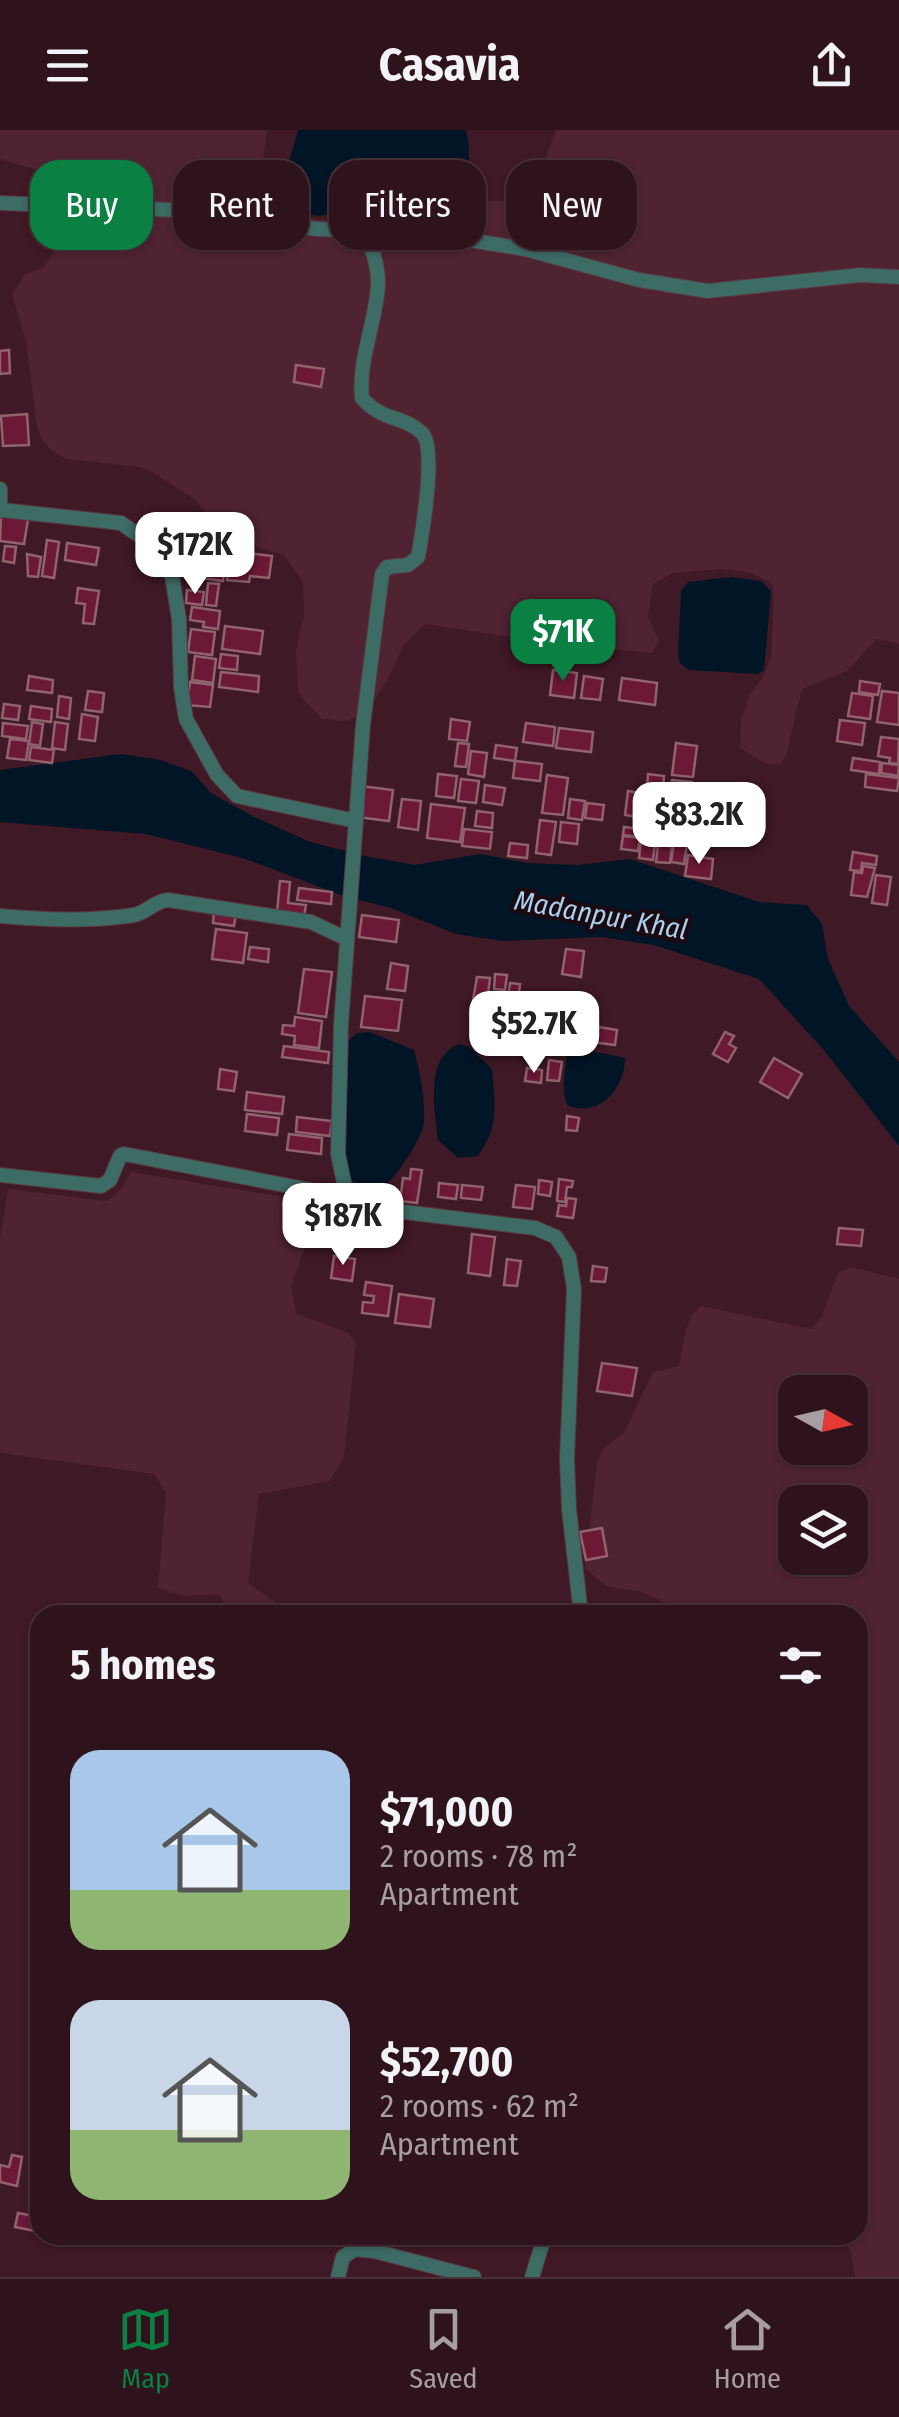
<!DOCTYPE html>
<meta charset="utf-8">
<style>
:root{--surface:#2f131c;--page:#371c25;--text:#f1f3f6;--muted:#a79ea3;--line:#4a323b;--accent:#0b8043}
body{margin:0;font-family:"Fira Sans Condensed",sans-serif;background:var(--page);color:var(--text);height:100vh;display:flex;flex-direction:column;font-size:38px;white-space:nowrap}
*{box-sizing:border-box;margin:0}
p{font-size:32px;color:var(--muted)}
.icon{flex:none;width:55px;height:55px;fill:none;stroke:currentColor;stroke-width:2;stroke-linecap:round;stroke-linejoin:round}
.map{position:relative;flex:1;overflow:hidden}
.sheet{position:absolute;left:30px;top:1475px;width:838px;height:640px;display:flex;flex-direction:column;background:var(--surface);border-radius:30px;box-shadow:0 2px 8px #0004,0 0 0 2px var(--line)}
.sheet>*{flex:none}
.guide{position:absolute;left:30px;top:30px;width:840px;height:90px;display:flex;gap:20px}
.needle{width:65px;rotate:98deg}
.fabs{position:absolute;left:778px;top:1245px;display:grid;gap:20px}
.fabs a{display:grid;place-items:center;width:90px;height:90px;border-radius:20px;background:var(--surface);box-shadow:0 2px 8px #0004,0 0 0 2px var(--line);font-size:50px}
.price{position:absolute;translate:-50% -85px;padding:0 22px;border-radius:20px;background:#fff;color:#222;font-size:32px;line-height:65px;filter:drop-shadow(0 2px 5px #0008)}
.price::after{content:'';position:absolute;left:50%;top:60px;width:30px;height:22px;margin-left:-15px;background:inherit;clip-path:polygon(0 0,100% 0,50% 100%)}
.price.current{background:var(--accent);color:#fff}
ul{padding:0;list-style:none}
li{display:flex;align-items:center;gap:30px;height:250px;padding:0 40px}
li span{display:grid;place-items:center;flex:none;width:280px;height:200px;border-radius:30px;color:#555}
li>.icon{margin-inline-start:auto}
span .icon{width:120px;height:120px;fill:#fffc;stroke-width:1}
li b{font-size:42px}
h2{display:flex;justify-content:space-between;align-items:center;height:120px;padding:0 40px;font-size:42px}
.pill{padding:0 35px;border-radius:30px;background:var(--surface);box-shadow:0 2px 8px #0004,0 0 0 2px var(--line);font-size:35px;line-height:90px}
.pill.current{background:var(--accent);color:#fff}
header{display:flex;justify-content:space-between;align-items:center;height:130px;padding:0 40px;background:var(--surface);font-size:45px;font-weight:700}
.dock{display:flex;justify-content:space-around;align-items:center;height:140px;border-top:2px solid var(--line);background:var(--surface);font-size:28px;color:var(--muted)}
.dock a{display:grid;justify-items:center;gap:5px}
.dock .current{color:var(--accent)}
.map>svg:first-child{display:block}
.built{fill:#4f2331;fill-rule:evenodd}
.water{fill:#001526}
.building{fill:#6c1837;stroke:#91636e;stroke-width:2.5}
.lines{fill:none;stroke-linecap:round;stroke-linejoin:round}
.street-casing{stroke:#5a3641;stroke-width:16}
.street{stroke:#3d6c65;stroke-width:14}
.labels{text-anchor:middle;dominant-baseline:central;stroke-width:8;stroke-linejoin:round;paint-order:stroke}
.water-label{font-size:28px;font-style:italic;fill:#aad0ef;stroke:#1b0a0f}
</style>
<header><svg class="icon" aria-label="menu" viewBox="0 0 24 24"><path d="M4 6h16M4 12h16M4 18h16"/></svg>Casavia<svg class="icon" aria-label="share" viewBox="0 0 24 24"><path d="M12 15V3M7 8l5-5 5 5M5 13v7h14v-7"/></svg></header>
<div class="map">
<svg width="899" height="2147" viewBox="0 0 899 2147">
<rect width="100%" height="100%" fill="#3f1925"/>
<g class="built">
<polygon points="0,0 267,0 259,63 263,76 271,82 330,91 374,70 407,65 439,71 520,71 535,58 556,0 899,0 899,514 877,509 847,541 802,559 786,626 780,634 766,634 740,618 741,591 750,564 763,547 771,527 774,461 771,452 748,442 721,439 673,443 653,454 648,486 659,511 652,523 557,514 425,494 404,515 388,549 365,584 345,591 322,589 298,563 296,521 304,485 303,452 284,425 230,409 194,369 157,345 140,337 66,329 51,320 42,310 37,296 26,212 12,164 25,144 43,138 55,121 59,102 44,64 40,41 0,29"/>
<polygon points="131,1042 321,1073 291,1156 296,1183 348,1203 356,1213 344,1327 330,1351 259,1364 248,1453 279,1475 303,1485 231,1485 219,1464 185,1466 158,1458 166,1363 154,1344 0,1323 0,1110 8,1059 107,1071 122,1058"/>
<path d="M850,1137L899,1149V2147H855L851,2122L840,2105H858V1485H691L642,1462L606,1456L585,1438L597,1332L603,1319L624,1303L653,1242L679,1236L686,1199L692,1185L701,1176L811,1199L822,1186L838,1143ZM795,1262H850V1318H795ZM795,1372H850V1428H795Z"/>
</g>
<g class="water">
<path d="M298,0H466C471,20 471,51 455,64L366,54L352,61L346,80L320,86L289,81C278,59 292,23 298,0Z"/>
<polygon points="731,447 761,451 771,461 764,540 758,544 689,540 680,533 678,524 681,461 688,452"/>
<polygon points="121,624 160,630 191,641 211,663 254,687 310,712 364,726 415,735 480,724 527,733 578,735 630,729 759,772 807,775 822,794 828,829 849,876 899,932 899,1016 824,920 759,849 654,815 602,807 503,811 456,804 391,778 341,765 246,729 146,704 0,692 0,640"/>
<path d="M369,902L414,920C420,943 425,968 424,992C423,1008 395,1050 381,1058C374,1062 366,1060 358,1058L344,1039L349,910L357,903Z"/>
<path d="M459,914L469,917L492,939C495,973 499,998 478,1026L458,1028L438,1010C435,979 424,928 459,914Z"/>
<path d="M581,919L625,928C625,958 599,989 567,975C561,958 565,942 567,924Z"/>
</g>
<g class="building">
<polygon points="9,220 10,243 0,244 0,221"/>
<polygon points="296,235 324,239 321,257 294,252"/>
<polygon points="27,284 29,315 3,316 1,286"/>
<polygon points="1,385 28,389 24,414 0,411"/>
<polygon points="47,410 59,412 54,448 42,446"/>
<polygon points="186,412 207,414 205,427 184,424"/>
<polygon points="67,413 99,418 96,435 65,430"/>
<polygon points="5,416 16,417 14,433 3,431"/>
<polygon points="231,421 272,426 269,448 250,446 249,452 227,450"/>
<polygon points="27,424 41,427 38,447 28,446"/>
<polygon points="184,429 225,434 223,451 181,445"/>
<polygon points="208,453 219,454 216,476 206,475"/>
<polygon points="78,458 99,461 94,494 83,493 85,474 76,473"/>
<polygon points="187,460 204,462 202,475 186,473"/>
<polygon points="192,477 220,481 218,499 203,497 204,492 190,490"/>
<polygon points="225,496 263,501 260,524 222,519"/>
<polygon points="191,499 215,502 212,525 188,522"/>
<polygon points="221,524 238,526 237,540 219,538"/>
<polygon points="195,526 216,529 213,553 192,550"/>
<polygon points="553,540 577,543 574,568 550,565"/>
<polygon points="221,542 259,546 258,562 219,557"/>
<polygon points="29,546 53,550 52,563 27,560"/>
<polygon points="584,546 603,549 600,570 581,568"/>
<polygon points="622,548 657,553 655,575 619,570"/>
<polygon points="860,551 880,554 878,565 859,562"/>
<polygon points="190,552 213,555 210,577 187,575"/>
<polygon points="88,561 104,563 102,582 85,580"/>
<polygon points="882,561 899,563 899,595 877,592"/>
<polygon points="852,563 873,566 870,589 848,586"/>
<polygon points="59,566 71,568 69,589 57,587"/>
<polygon points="4,574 20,576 18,590 2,588"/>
<polygon points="31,576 52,579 51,592 29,589"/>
<polygon points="82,584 98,587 95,611 79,609"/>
<polygon points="451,589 470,592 467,611 449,609"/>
<polygon points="840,590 865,593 862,615 837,611"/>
<polygon points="32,592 43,594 40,616 29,614"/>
<polygon points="55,592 68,594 65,620 52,618"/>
<polygon points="3,593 28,596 26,609 2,606"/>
<polygon points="526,593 555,597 553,616 523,612"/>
<polygon points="559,598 593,602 591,622 556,618"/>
<polygon points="881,607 899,609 898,634 889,633 890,628 878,626"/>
<polygon points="10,609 29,611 26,630 7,628"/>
<polygon points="458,613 469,614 466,637 455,636"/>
<polygon points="676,613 697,616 693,647 672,645"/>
<polygon points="496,615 517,618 515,631 494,628"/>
<polygon points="31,617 54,620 52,633 29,630"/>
<polygon points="471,621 487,623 484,647 468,644"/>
<polygon points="853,628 880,632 879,644 851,640"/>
<polygon points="515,631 542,634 540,651 513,648"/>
<polygon points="882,633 899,635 898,646 881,643"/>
<polygon points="438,644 457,646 454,668 436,666"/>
<polygon points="648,644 664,646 663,659 647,657"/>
<polygon points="866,644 899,648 897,661 865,657"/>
<polygon points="547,645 568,648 563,685 542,683"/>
<polygon points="461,649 479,651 476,673 458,671"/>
<polygon points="672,650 692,652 689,673 669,671"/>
<polygon points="485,655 505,658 502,675 483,672"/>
<polygon points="361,656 393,660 389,691 357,687"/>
<polygon points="646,659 663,661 660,688 643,687"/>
<polygon points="628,661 640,663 638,687 625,685"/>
<polygon points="402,669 421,671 418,700 398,697"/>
<polygon points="570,669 585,671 582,690 568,688"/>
<polygon points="587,673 604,675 602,690 585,688"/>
<polygon points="431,674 465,678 460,712 427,708"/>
<polygon points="477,681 493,683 492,698 475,696"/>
<polygon points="643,689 657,691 655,709 623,705 624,697 641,699"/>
<polygon points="540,690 556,692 551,725 536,723"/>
<polygon points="561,692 579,694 577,714 559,712"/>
<polygon points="661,692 684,695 682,707 659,704"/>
<polygon points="464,699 492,702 490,719 462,716"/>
<polygon points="623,706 640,708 638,721 621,719"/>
<polygon points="659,706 673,708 670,733 656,732"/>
<polygon points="641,711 655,713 653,730 639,728"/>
<polygon points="674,712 687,714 684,734 671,732"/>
<polygon points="510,713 528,715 527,728 508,726"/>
<polygon points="853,722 877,726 876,735 862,733 861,741 850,740"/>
<polygon points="688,725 713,729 711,749 685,746"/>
<polygon points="863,736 875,738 867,767 851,765 854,742 862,743"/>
<polygon points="876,745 891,747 887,775 872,773"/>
<polygon points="280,751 290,752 288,773 306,775 304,786 277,782"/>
<polygon points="299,758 332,762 331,774 297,770"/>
<polygon points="214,781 236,784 234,796 213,793"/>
<polygon points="362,785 399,790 396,812 359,807"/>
<polygon points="216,799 247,803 243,833 212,829"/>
<polygon points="250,817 269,819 268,832 248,829"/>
<polygon points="566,819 584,821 581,847 562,844"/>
<polygon points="391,833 408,836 405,861 387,859"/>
<polygon points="304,839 332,842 326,887 298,883"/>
<polygon points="495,844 507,845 505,860 494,859"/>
<polygon points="477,847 490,848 487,872 473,870"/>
<polygon points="510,853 520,854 517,877 507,876"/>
<polygon points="365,866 402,870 398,901 361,897"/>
<polygon points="295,887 322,891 319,918 294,915 295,906 282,904 283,895 294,896"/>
<polygon points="593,896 617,900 615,915 591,912"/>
<polygon points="725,902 734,906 729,914 736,918 728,932 713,924"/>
<polygon points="527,911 544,913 543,926 525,924"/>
<polygon points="284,916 329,922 328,933 282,927"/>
<polygon points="774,928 802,944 788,968 760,952"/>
<polygon points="549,930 562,932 559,951 547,950"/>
<polygon points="527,938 542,940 541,953 525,951"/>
<polygon points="220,939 237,942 234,961 218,959"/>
<polygon points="247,962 284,967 282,984 245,980"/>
<polygon points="247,984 279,988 277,1005 245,1001"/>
<polygon points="567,986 579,988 577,1001 566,1000"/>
<polygon points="297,987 332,991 330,1006 296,1002"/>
<polygon points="289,1004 322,1008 321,1024 287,1020"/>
<polygon points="411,1039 422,1040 417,1073 400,1071 403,1048 410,1049"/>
<polygon points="559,1049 573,1051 572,1057 567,1057 565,1072 557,1071"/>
<polygon points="539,1050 552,1052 550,1066 538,1064"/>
<polygon points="439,1053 458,1055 456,1069 438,1067"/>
<polygon points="462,1055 483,1057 481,1070 461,1068"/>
<polygon points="516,1055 535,1057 532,1079 513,1077"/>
<polygon points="567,1068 576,1069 573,1088 557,1086 559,1075 566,1076"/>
<polygon points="341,1089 359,1091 357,1103 339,1101"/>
<polygon points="839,1098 863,1100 861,1116 837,1114"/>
<polygon points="472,1104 495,1107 490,1146 468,1143"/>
<polygon points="334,1126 355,1129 352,1151 331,1148"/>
<polygon points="507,1129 521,1131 517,1156 504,1155"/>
<polygon points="593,1136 607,1138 605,1152 591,1151"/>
<polygon points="366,1152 392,1156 388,1186 362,1183 363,1172 373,1173 374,1166 364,1165"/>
<polygon points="399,1164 434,1169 430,1197 395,1193"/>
<polygon points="602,1233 637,1238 632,1266 597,1261"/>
<polygon points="602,1398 607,1426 586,1430 580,1402"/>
<polygon points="12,2025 22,2027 17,2056 0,2052 0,2035 9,2037"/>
<polygon points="18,2083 40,2087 40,2102 15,2097"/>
</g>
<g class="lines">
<g class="street-casing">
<g id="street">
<polyline points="0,73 173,80 317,99 432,104 525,119 639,150 708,161 860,145 899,147"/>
<polyline points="0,359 0,381"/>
<polyline points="2,380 121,393 144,409 163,426 172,446 179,489 181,557 186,589 217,645 237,666 356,691"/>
<path d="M0,786C43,790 90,792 134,785C147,783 154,771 168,770L311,792L347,809"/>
<path d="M0,1045L101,1056L110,1050L120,1026L124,1024L347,1067L338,1024L341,894L363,595L382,444L387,437L408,435L418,427C422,405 437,316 422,303C403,285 383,292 362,268C358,229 376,193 378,155C379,136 371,118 366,100"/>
<polyline points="347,1067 388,1080 535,1098 556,1107 569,1127 574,1159 567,1328 569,1379 581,1485"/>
<polyline points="338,2147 343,2127 355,2119 374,2121 474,2147"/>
<polyline points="532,2147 545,2105"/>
</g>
</g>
<use href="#street" class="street"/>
</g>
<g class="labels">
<g class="water-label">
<text transform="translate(601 785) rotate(10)">Madanpur Khal</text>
</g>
</g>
</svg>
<div class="fabs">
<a><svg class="needle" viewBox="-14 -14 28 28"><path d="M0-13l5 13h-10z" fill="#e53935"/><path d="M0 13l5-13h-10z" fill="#a79ea3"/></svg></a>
<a><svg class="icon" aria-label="layers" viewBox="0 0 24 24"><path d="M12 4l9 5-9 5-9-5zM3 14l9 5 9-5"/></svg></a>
</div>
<b class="price" style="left:195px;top:467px">$172K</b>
<b class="price current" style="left:563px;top:554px">$71K</b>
<b class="price" style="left:699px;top:737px">$83.2K</b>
<b class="price" style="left:534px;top:946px">$52.7K</b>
<b class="price" style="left:343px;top:1138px">$187K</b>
<div class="guide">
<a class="pill current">Buy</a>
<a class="pill">Rent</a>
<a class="pill">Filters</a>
<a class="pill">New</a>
</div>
<section class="sheet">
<h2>5 homes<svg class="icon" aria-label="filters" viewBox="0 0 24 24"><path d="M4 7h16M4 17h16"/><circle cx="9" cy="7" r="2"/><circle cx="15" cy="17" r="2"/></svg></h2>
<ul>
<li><span style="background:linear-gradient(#a9c7e8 70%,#8fb573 0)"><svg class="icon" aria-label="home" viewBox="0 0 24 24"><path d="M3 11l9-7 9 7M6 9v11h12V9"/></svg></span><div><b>$71,000</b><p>2 rooms · 78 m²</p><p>Apartment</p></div></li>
<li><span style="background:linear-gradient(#c9d6e8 65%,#8fb573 0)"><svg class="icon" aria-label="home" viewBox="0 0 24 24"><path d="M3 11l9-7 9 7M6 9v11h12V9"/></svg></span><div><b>$52,700</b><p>2 rooms · 62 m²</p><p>Apartment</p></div></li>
</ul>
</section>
</div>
<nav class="dock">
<a class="current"><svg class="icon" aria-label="map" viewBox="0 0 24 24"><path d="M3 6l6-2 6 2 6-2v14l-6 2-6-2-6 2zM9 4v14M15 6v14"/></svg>Map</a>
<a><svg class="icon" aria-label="saved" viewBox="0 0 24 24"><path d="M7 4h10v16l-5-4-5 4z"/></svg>Saved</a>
<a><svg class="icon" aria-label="home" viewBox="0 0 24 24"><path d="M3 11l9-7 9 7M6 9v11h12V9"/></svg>Home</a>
</nav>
